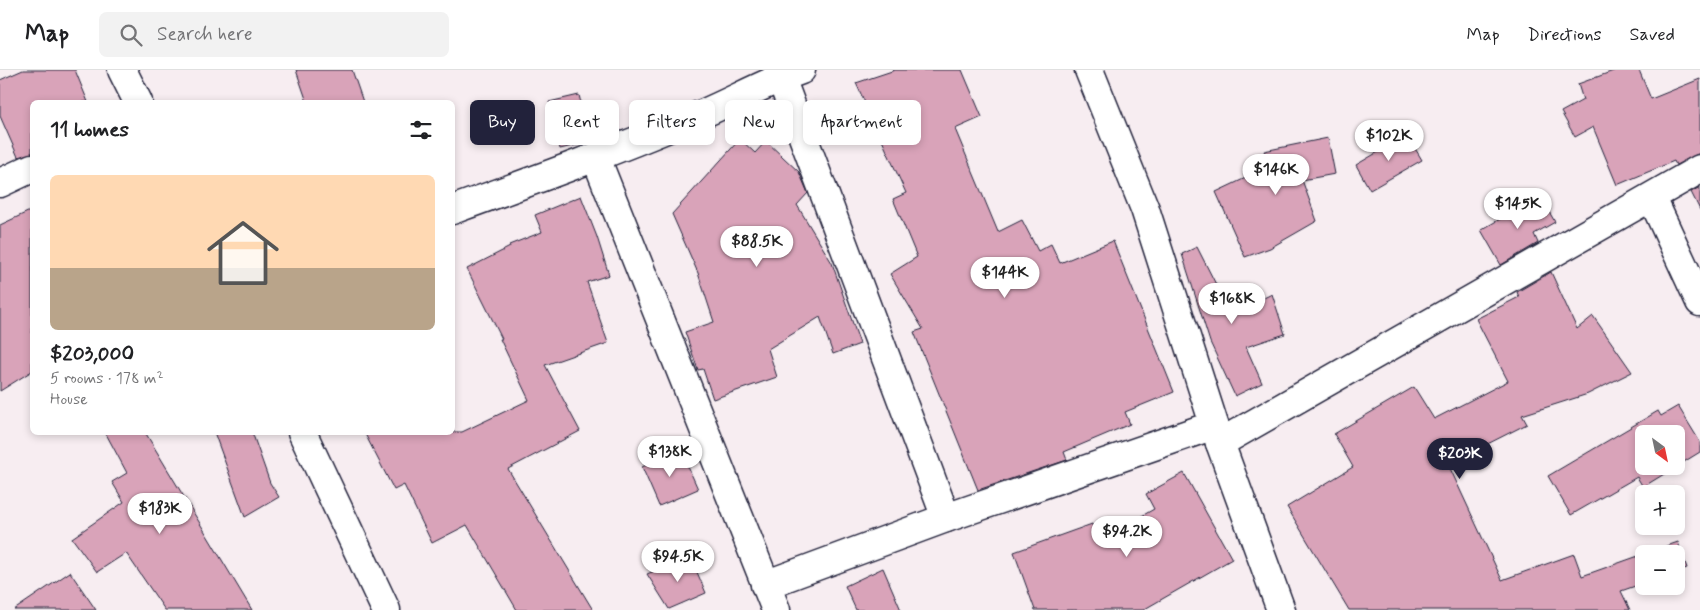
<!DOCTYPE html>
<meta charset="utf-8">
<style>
:root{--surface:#fff;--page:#f2f2f2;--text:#202124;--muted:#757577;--line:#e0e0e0;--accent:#22223b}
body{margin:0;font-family:Mynerve,sans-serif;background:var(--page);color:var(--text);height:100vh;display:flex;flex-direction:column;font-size:19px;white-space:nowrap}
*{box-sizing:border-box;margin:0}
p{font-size:16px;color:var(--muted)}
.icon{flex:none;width:28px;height:28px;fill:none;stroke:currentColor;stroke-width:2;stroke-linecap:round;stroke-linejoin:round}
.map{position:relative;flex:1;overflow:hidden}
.sheet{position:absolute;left:30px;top:30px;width:425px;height:335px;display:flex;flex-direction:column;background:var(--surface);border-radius:8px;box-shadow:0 2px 8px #0003}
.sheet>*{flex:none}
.banner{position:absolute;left:470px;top:30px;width:475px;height:45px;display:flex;gap:10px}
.needle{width:32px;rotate:147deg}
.tools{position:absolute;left:1635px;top:355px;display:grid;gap:10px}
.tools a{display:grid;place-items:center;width:50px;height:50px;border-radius:8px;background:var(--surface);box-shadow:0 2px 8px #0003;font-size:25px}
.price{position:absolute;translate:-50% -42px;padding:0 11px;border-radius:18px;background:#fff;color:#222;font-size:16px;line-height:32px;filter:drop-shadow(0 1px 2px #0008)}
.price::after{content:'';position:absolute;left:50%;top:30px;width:15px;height:11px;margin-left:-8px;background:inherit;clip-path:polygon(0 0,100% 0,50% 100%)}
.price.on{background:var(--accent);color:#fff}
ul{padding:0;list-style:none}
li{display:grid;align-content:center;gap:10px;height:265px;padding:0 20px}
li span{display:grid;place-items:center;height:155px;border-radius:8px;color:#555}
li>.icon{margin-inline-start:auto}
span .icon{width:90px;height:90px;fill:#fffc;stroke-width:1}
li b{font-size:21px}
h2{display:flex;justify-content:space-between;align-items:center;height:60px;padding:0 20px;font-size:21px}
.pill{padding:0 18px;border-radius:8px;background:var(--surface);box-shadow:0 2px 8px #0003;font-size:18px;line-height:45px}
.pill.on{background:var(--accent);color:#fff}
header{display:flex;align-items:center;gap:30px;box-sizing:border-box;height:70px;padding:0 25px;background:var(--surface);border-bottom:1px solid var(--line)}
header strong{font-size:24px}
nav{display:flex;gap:28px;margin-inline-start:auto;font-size:18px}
.search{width:350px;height:45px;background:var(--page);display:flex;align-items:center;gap:12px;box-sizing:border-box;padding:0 18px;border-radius:8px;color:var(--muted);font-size:19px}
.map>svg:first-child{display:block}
.building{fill:#d9a3b9;stroke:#22223b;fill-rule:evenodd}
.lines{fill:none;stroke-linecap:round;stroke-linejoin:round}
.street-casing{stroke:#22223b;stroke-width:31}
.secondary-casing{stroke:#22223b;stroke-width:31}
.street{stroke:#fff;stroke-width:28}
.secondary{stroke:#fff;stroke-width:28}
</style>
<header>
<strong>Map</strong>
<div class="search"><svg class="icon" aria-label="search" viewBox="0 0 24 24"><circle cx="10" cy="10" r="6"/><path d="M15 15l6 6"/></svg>Search here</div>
<nav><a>Map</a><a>Directions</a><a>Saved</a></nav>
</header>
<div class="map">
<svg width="1700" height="540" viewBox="0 0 1700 540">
<rect width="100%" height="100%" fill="#f7edf1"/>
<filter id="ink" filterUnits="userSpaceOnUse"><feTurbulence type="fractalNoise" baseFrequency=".02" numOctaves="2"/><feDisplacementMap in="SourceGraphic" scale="10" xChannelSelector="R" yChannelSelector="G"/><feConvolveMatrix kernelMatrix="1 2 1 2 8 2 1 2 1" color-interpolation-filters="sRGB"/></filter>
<g filter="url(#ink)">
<g class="building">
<polygon points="23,0 75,0 88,32 32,32 32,83 18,87 0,46 0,10"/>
<polygon points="296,0 352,0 363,32 307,32"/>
<polygon points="895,0 962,0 982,47 955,59 998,162 1022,150 1038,181 1051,174 1060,193 1113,171 1174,322 1125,342 1130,354 1064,382 1067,390 978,420 914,262 923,259 890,204 917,187 893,129 906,123 856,13"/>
<polygon points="1616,0 1639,0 1651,29 1700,9 1700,83 1676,95 1674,91 1617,115 1593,57 1575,67 1561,42 1583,30 1578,14"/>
<polygon points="579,25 590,72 560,79 549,32"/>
<polygon points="1407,65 1422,90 1370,120 1356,95"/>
<polygon points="1328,68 1335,104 1302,110 1317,151 1270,178 1245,187 1216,122 1271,96 1264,81"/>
<polygon points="740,69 755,83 766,71 799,102 808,123 797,135 832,193 860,274 833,284 820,247 768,279 777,307 713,329 703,299 698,300 685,262 714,252 698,203 672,144"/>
<polygon points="1700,117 1700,140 1691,122"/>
<polygon points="581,126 597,167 609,205 587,212 608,273 545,295 580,361 508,399 593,540 517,540 467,455 432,473 404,415 394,420 364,362 462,362 529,330 500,269 502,269 467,199 510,177 509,175 542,162 535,145"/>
<polygon points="1540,126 1555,152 1534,164 1538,173 1501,195 1481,160"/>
<polygon points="32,140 32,301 0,321 0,155"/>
<polygon points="1197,177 1231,244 1272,224 1285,264 1246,277 1262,313 1235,326 1210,272 1182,184"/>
<polygon points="1551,202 1577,259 1593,246 1632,302 1588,324 1522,345 1527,354 1448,394 1502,510 1574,484 1582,506 1644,484 1644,513 1621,521 1630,540 1349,540 1287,437 1353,397 1334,364 1414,317 1434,349 1508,311 1476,249 1519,227 1517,222"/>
<path d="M1678,336L1700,372V382L1643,417L1637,407L1571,445L1548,406L1658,341L1661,346ZM1644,364H1676V396H1644Z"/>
<polygon points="105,362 145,362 252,540 165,540 126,483 97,502 72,468 124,432 112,412 127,403"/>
<polygon points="214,362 252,362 270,413 279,427 245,447"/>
<polygon points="680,379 698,419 659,436 642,397"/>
<polygon points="1184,403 1232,489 1143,540 1035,540 1014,482 1092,454 1098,471 1154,439 1146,424"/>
<polygon points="1678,472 1687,498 1676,502 1676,484 1644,484"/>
<polygon points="690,486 706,523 669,539 647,504"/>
<polygon points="883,498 901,540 856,540 845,516"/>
<polygon points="70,502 96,540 14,540"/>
</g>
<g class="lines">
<g class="street-casing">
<g id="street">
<polyline points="778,0 946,448"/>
<polyline points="1089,0 1145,139 1220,373 1281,540"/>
<polyline points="596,88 776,540"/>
<polyline points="0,113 32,98"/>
<polyline points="1652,128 1700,232"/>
<path d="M452,140C532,111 612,82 690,49C728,34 763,13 801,0"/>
<polyline points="1220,373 1700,99"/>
<polyline points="765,515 946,448 1214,355"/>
</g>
</g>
<g class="secondary-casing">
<g id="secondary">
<polyline points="122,0 138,32"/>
<polyline points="302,362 386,540"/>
</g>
</g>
<use href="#street" class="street"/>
<use href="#secondary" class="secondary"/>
</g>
</g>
</svg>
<div class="tools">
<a><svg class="needle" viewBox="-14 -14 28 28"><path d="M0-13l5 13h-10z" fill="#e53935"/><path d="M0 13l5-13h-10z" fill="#757577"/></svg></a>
<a>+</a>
<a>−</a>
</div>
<b class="price" style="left:1389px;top:92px">$102K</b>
<b class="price" style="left:1276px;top:126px">$146K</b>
<b class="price" style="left:1518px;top:160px">$145K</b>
<b class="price" style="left:757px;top:198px">$88.5K</b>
<b class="price" style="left:1005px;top:229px">$144K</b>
<b class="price" style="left:1232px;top:255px">$168K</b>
<b class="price" style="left:670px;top:408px">$138K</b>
<b class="price on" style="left:1460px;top:410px">$203K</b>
<b class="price" style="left:160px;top:465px">$183K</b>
<b class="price" style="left:1127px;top:488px">$94.2K</b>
<b class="price" style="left:678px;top:513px">$94.5K</b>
<div class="banner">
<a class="pill on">Buy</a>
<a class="pill">Rent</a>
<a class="pill">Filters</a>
<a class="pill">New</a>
<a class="pill">Apartment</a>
</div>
<section class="sheet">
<h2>11 homes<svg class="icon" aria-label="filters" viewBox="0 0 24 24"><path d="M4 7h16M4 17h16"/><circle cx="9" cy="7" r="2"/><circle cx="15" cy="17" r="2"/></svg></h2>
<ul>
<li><span style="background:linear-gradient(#ffd9b3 60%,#b9a48a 0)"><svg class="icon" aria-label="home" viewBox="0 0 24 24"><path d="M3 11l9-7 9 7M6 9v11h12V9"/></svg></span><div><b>$203,000</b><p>5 rooms · 178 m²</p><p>House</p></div></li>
</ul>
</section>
</div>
